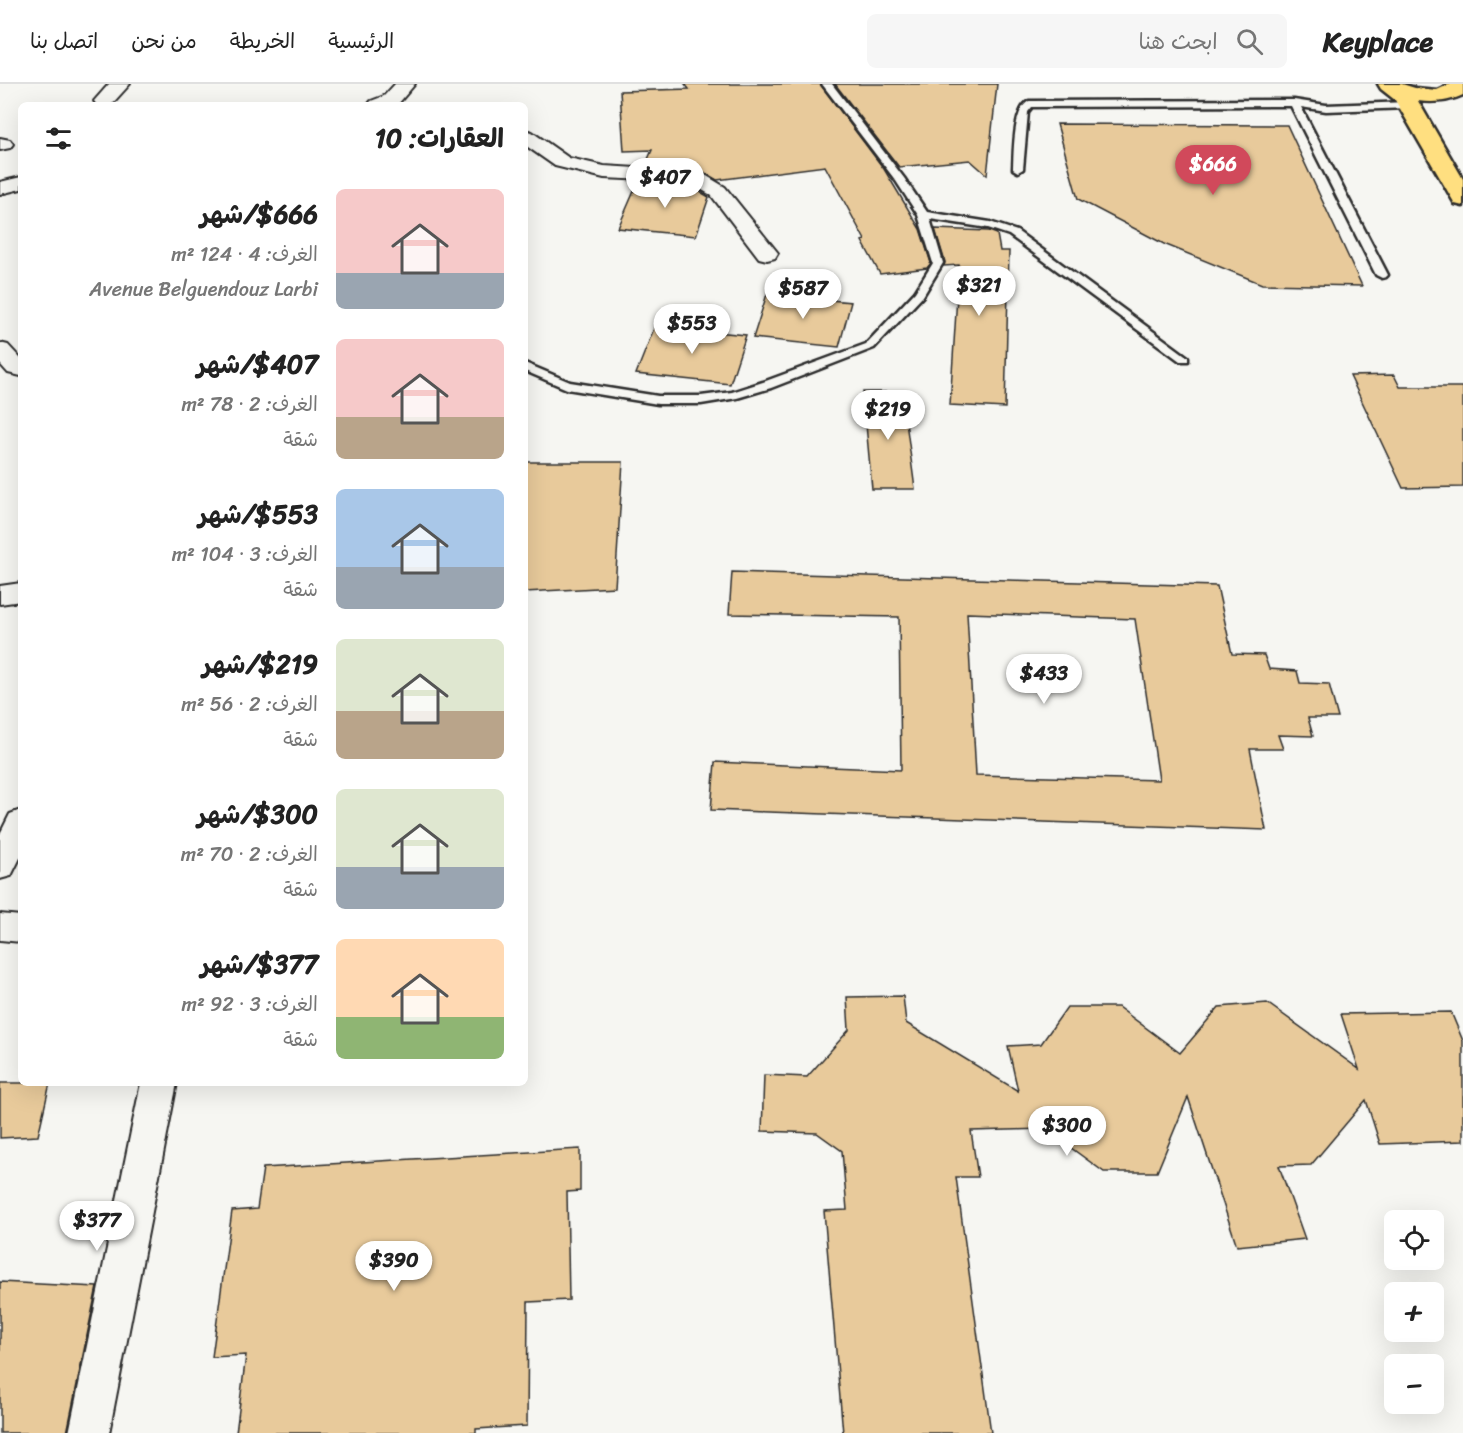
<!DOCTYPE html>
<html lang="ar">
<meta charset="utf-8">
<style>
:root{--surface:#fff;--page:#f6f6f6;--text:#222;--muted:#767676;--line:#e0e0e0;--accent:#d1495b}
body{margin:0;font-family:Sriracha,"Playpen Sans Arabic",sans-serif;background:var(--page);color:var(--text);direction:rtl;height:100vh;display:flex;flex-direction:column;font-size:22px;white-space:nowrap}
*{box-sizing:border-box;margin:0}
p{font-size:20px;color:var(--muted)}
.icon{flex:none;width:33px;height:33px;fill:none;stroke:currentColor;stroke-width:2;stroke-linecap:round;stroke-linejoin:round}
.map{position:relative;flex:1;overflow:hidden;direction:ltr}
.drawer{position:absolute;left:18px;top:18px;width:510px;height:984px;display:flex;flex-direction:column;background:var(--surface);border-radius:9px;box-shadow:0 6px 24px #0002;direction:rtl}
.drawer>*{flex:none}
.controls{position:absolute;left:1384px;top:1126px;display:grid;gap:12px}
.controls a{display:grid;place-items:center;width:60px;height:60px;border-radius:9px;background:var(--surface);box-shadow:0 6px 24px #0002;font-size:30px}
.price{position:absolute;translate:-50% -51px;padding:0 14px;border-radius:21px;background:#fff;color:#222;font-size:20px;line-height:39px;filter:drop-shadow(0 2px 3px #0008)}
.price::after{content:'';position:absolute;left:50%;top:36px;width:18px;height:14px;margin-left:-9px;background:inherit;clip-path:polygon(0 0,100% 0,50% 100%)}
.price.active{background:var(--accent);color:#fff}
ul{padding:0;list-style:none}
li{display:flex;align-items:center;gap:18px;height:150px;padding:0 24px}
li span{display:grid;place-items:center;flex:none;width:168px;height:120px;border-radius:9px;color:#555}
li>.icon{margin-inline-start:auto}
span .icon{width:72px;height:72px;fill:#fffc;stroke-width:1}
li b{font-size:26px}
h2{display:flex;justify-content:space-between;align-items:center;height:72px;padding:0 24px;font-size:26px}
header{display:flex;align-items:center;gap:36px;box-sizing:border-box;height:84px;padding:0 30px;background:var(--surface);border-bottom:2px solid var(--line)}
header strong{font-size:28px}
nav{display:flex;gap:33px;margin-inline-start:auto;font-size:21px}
.search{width:420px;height:54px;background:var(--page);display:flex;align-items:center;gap:15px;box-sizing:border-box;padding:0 21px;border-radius:9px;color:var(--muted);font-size:22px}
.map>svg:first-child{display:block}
.building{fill:#e8ca9b;stroke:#2b2b2b;stroke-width:1.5;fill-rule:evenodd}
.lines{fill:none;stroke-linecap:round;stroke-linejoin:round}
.service-casing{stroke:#2b2b2b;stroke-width:5}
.minor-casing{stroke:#2b2b2b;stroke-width:4}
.primary-casing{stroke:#2b2b2b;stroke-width:5}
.service{fill:#f6f6f2;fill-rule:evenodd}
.minor{fill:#f6f6f2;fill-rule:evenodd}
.primary{fill:#ffdf80;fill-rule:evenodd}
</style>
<header>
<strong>Keyplace</strong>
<div class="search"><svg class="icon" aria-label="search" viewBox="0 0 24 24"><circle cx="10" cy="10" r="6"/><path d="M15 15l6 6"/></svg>ابحث هنا</div>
<nav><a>الرئيسية</a><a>الخريطة</a><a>من نحن</a><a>اتصل بنا</a></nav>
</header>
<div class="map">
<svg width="1463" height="1349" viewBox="0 0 1463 1349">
<rect width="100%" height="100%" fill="#f6f6f2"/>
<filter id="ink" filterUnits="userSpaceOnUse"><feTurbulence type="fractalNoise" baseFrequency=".0167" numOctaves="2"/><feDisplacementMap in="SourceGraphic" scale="12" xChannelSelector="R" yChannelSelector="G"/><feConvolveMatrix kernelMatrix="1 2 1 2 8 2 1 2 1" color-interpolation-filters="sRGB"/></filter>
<g filter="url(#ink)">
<g class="building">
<polygon points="685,0 820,0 884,85 920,145 931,179 927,184 880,190 862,157 865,156 825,82 717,96 700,86 645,82 652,66 624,67 620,7 689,5"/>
<polygon points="835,0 997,0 987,91 970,76 899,83"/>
<polygon points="1057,40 1287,41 1362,202 1262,200 1164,160 1078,115"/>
<polygon points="638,98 687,100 709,113 696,152 618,144"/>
<polygon points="935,145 989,147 997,150 1000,167 1009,167 1005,324 950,321 959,181 944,182 945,178"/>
<polygon points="767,210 851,218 839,263 753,254"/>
<polygon points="655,242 746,251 730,300 636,290"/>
<polygon points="1394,291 1400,303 1463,303 1463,403 1403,404 1350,292"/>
<polygon points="863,308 902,308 915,405 872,405"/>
<polygon points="525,378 623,378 615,503 525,508"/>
<path d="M732,488L1217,502L1232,570L1264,571L1269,585L1297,587L1300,599L1329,600L1338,634H1308L1313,652L1278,651L1283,665H1250L1266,746L711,726L715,678L901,686L899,533L729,530ZM967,529L1135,535L1159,696L976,691Z"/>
<polygon points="903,912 906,939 1018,1007 1008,962 1041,960 1067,923 1118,923 1180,969 1219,923 1267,919 1359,985 1341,930 1451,928 1463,957 1463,1057 1380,1060 1366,1016 1311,1081 1279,1082 1305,1155 1237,1162 1188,1013 1157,1088 1104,1088 1045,1045 971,1047 978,1093 956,1093 991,1349 843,1349 824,1127 847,1126 842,1067 817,1049 762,1047 764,991 807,993 849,946 847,913"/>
<polygon points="0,999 50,999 38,1052 0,1054"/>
<polygon points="580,1065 580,1107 567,1108 569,1216 528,1218 527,1342 476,1345 476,1349 236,1349 246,1271 212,1273 232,1127 257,1125 263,1084"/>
<polygon points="0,1198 97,1203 67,1349 0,1349"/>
</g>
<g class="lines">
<g class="service-casing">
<g id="service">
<polygon points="822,0 832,0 904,94 927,128 990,138 1017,147 1188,273 1188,277 1180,277 1009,151 988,144 930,135 943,179 923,212 874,264 771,304 737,314 701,320 658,320 567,305 525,287 525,279 570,298 658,312 701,312 732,308 763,298 866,260 915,208 933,179 918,131 896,97"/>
<path d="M1294,16L1326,21L1409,18L1414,21L1409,24L1326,27L1301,23L1388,191L1386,193L1382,194L1376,191L1291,22L1032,23L1028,28L1023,85L1018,88L1013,85C1014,68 1013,25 1029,17Z"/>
</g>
</g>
<g class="minor-casing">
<g id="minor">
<polygon points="109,0 130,0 111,21 97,21 94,17"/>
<polygon points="395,0 415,0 398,20 368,21 371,17 384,12"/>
<polygon points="525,46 532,48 569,74 604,82 700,88 725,103 778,169 775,174 767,176 759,174 711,111 688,98 604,94 555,82 525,61"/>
<polygon points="0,54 10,56 13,60 10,64 0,66"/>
<polygon points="21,93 21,105 0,110 0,98"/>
<polygon points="0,259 8,261 21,275 21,292 8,289 0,280"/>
<polygon points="21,499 21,517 0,520 0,502"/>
<polygon points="21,726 21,772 11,792 0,795 0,750 10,730"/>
<polygon points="0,830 21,832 21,858 0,856"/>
<polygon points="141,999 177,999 109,1349 69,1349"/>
</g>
</g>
<g class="primary-casing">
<path id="primary" d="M1378,0H1402L1415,4L1437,6L1450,0H1463V11C1448,18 1434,19 1418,17L1463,95V122L1455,120L1395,16L1381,5Z"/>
</g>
<use href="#service" class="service"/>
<use href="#minor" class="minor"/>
<use href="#primary" class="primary"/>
</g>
</g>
</svg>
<div class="controls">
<a><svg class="icon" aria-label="locate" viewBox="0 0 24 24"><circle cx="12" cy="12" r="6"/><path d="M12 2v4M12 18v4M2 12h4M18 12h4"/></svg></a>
<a>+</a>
<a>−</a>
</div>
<b class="price active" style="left:1213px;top:112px">$666</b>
<b class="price" style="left:665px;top:125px">$407</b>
<b class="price" style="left:979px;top:233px">$321</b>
<b class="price" style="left:803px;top:236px">$587</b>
<b class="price" style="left:692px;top:271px">$553</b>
<b class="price" style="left:888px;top:357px">$219</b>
<b class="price" style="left:1044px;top:621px">$433</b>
<b class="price" style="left:1067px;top:1073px">$300</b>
<b class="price" style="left:97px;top:1168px">$377</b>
<b class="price" style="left:394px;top:1208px">$390</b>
<section class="drawer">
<h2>العقارات: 10<svg class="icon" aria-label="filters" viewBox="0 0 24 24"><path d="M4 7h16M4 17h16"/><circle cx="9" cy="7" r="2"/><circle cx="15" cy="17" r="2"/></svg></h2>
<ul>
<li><span style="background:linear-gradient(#f6c9c9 70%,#9aa5b1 0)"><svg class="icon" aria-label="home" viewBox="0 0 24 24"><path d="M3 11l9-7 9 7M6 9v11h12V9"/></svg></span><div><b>$666/شهر</b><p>الغرف: 4 · 124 m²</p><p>Avenue Belguendouz Larbi</p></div></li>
<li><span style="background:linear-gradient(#f6c9c9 65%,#b9a48a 0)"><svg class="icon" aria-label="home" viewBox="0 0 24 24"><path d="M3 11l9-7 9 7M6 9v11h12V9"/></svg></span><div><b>$407/شهر</b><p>الغرف: 2 · 78 m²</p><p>شقة</p></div></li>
<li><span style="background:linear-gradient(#a9c7e8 65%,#9aa5b1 0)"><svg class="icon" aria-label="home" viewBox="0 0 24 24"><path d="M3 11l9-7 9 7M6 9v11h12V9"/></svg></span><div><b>$553/شهر</b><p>الغرف: 3 · 104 m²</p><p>شقة</p></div></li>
<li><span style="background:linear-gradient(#dfe7d0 60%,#b9a48a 0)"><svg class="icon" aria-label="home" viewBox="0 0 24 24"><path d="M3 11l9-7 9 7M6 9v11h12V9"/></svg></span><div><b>$219/شهر</b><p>الغرف: 2 · 56 m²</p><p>شقة</p></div></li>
<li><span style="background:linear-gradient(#dfe7d0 65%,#9aa5b1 0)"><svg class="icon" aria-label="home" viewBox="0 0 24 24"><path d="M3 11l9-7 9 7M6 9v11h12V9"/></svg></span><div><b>$300/شهر</b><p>الغرف: 2 · 70 m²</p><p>شقة</p></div></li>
<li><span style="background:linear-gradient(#ffd9b3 65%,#8fb573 0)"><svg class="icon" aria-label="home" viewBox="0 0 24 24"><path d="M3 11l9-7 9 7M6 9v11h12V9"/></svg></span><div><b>$377/شهر</b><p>الغرف: 3 · 92 m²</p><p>شقة</p></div></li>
</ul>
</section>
</div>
